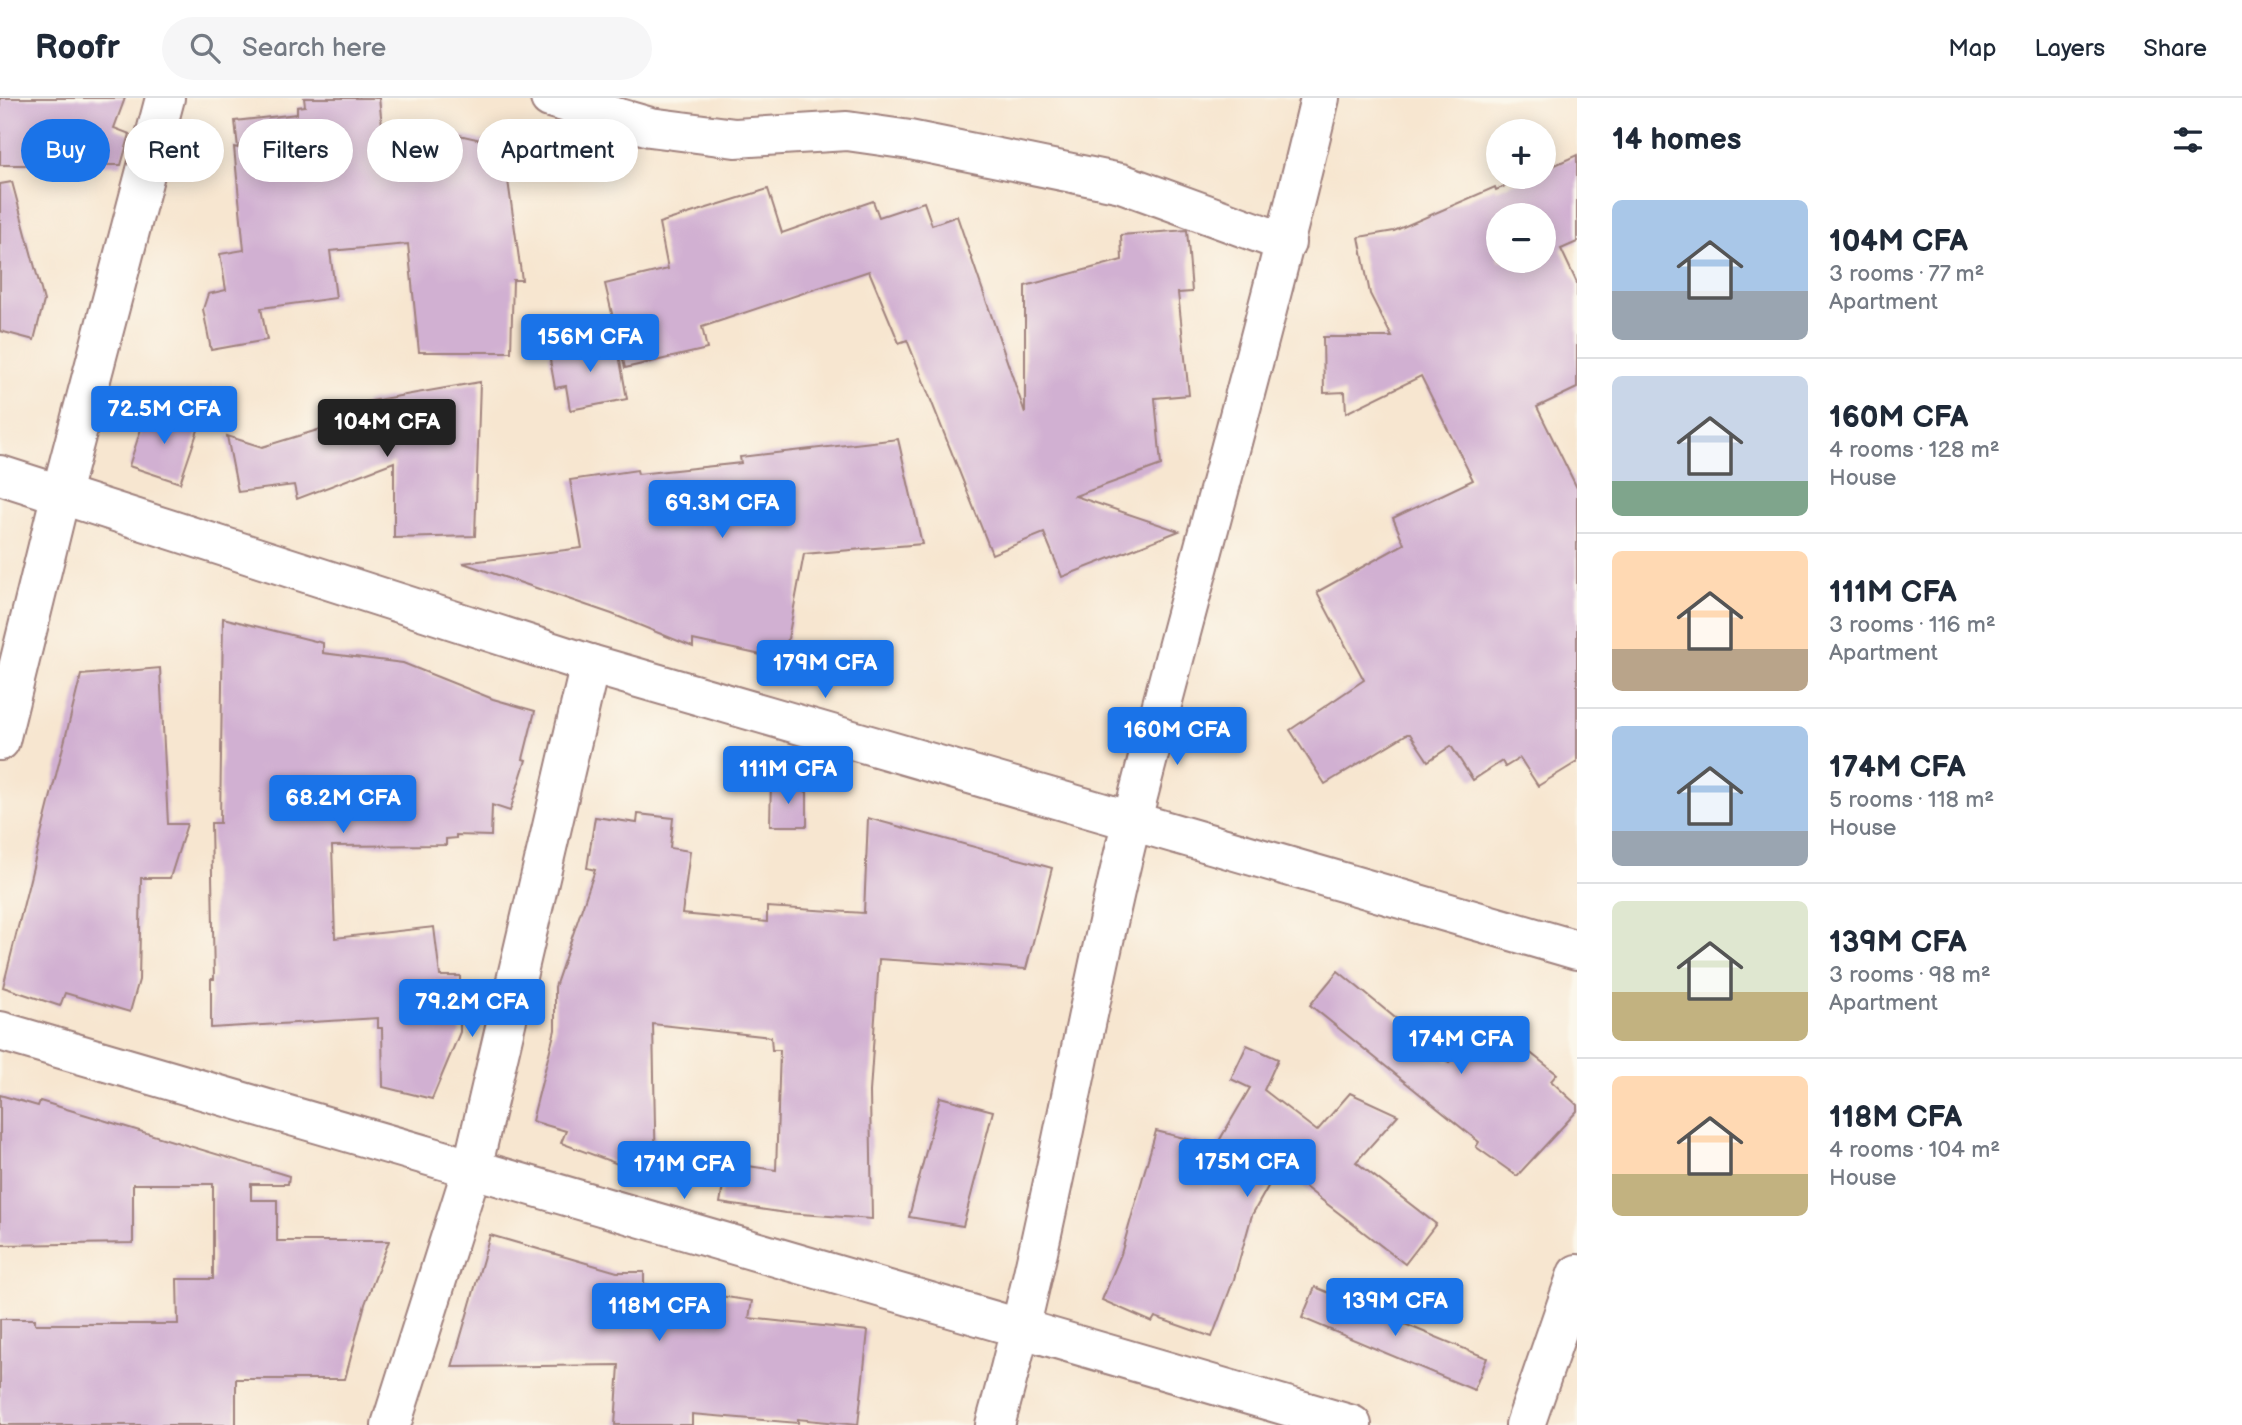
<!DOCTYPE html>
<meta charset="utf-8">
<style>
:root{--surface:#fff;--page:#f6f6f7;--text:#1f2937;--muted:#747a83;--line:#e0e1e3;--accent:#1a73e8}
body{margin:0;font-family:"Balsamiq Sans",sans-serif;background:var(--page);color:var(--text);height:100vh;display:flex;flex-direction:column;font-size:26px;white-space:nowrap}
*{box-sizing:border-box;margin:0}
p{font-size:23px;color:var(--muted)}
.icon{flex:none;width:38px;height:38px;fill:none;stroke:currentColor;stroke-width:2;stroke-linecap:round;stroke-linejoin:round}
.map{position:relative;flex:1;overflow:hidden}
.drawer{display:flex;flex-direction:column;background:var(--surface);width:665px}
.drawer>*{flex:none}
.hud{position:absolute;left:21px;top:21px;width:665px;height:63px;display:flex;gap:14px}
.fabs{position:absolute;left:1486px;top:21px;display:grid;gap:14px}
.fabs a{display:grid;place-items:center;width:70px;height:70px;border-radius:50%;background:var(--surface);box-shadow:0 4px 18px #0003;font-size:35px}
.price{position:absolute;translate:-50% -60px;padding:0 16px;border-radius:7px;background:var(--accent);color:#fff;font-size:23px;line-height:46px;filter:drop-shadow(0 2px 4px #0008)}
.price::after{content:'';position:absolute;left:50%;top:42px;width:21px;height:16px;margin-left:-10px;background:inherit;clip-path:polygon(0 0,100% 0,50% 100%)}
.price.selected{background:#222;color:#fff}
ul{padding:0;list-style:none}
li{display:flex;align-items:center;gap:21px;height:175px;padding:0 35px}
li+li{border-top:2px solid var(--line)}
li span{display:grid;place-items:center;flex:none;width:196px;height:140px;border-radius:10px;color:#555}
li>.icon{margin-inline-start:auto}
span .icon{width:84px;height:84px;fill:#fffc;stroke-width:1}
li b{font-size:30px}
h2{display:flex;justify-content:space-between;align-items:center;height:84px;padding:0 35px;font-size:30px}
.pill{padding:0 24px;border-radius:32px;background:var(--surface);box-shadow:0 4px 18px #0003;font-size:24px;line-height:63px}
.pill.selected{background:var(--accent);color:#fff}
header{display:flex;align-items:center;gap:42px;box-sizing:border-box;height:98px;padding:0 35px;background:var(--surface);border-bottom:2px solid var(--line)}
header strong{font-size:33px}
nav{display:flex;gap:38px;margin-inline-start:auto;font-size:24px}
.search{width:490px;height:63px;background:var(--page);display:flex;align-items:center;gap:18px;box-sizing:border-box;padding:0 24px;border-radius:38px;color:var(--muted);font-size:26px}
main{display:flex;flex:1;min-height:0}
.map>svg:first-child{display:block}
.building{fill:#d1b0d2;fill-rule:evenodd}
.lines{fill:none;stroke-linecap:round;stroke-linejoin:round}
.minor-casing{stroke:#a0827e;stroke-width:42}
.minor{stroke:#fff;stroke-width:38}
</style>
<header>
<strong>Roofr</strong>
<div class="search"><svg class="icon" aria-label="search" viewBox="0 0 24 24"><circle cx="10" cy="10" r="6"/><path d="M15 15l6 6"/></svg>Search here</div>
<nav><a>Map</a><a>Layers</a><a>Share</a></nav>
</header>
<main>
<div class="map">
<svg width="1577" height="1327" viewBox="0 0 1577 1327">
<rect width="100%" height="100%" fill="#fbf7ec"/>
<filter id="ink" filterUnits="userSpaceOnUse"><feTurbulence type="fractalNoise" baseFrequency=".0143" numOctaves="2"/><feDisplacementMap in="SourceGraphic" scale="14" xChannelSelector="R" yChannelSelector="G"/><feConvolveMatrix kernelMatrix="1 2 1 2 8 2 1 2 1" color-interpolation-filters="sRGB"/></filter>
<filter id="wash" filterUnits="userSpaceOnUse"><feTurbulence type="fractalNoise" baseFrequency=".00686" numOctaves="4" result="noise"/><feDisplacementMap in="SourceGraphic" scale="28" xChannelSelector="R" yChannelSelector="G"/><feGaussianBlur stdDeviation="1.57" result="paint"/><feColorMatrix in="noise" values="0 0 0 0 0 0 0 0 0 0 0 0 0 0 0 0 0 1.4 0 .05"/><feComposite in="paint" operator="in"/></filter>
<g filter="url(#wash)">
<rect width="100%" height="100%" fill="#f7e6d0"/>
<g id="blocks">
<g class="building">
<polygon points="0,0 125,0 114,30 130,36 121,67 0,67"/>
<polygon points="304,0 379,0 383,36 433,31 503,47 522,182 513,182 511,254 419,254 408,146 330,153 336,200 261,210 267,242 211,252 203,211 208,196 226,192 220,156 244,152 234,49 238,50 235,23 297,16 297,9 305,8"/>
<path d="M1577,57V144L1561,151L1577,185V290L1537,309L1577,390V664L1538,688L1520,660L1505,669L1502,663L1473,682L1451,648L1428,663L1410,636H1407L1325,686L1290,632L1364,582L1317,494L1404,446L1393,420L1473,382L1421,278L1346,315L1345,294L1324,295L1323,239H1392L1370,196L1359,139L1394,133L1495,89L1496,92L1527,79H1544V72ZM1498,117H1544V163H1498Z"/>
<polygon points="12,84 44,203 34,242 0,233 0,86"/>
<polygon points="768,91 782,135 873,103 879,119 924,104 932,127 957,118 1025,315 1025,188 1122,162 1121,137 1187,132 1192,194 1178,195 1189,297 1155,300 1161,367 1075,398 1179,433 1062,479 1044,435 992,456 907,242 899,245 869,173 702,229 707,251 625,270 605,186 668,171 659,125"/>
<polygon points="616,240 627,301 570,312 566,288 555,290 549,256"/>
<polygon points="480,284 475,438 394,440 394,364 297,401 294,387 238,394 227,338 262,349 367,317 365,304"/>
<polygon points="147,312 199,329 180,385 129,368"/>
<polygon points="898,341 922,446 804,456 784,562 693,542 693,549 612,516 463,465 582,450 570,382 637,372 638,376 741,365 740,359"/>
<polygon points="223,520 323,545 323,555 403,565 493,601 535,613 523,661 526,662 510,713 492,707 491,738 456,737 456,740 446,741 446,747 332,748 335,840 434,829 440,878 460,878 460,934 432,1001 383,989 382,930 378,930 378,920 211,930 211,881 214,881 211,725 220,725"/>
<polygon points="160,570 168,726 187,726 170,780 141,780 139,882 130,914 65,895 60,908 3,889 81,577"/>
<polygon points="771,682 807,694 807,728 770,728"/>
<polygon points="638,716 673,720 670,750 690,753 682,816 767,824 767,809 864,815 868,720 1052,770 1026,871 879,861 870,994 872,1121 786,1115 720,1105 727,1065 776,1072 780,952 772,952 771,939 653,926 656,1080 561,1045 566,1033 532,1023 555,932 555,889 595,772 587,770 595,719 637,725"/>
<polygon points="1338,873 1449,964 1485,919 1557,976 1551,983 1577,1007 1577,1013 1517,1078 1476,1049 1479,1044 1310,907"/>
<polygon points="1247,947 1278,961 1264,992 1317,1033 1350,995 1398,1017 1356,1064 1436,1126 1405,1166 1279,1069 1252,1117 1234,1181 1212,1239 1155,1219 1152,1224 1102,1202 1121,1156 1156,1033 1216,1048 1250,990 1231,981"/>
<polygon points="0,997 38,1008 40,1003 289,1078 288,1086 251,1086 251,1102 277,1102 277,1143 389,1143 365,1206 345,1281 236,1281 236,1327 0,1327 0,1221 35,1221 35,1226 178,1226 177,1181 213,1181 213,1086 133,1086 133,1145 0,1147"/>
<polygon points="940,999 993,1013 963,1128 909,1119"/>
<polygon points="490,1137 617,1174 644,1174 644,1186 752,1203 749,1220 868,1233 858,1327 798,1321 798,1325 692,1316 692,1327 615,1327 619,1267 452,1269"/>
<polygon points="1315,1189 1487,1260 1474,1292 1302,1220"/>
</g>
</g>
</g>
<g filter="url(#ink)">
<use href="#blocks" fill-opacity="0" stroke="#a0827e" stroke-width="2"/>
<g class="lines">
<g class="minor-casing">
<g id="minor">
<polyline points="550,0 650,29 735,40 847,33 910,42 1121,85 1286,145"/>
<polyline points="0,377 590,566 1577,852"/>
<polyline points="0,643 61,395 165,0"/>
<polyline points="0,933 1352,1327"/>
<polyline points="391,1327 472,1071 590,566"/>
<path d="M995,1327C1051,1126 1082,920 1133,718C1194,478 1263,241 1320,0"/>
<polyline points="1525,1327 1577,1176"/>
</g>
</g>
<use href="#minor" class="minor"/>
</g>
</g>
</svg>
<div class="fabs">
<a>+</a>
<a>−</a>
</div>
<b class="price" style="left:590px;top:276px">156M CFA</b>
<b class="price" style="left:164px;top:348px">72.5M CFA</b>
<b class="price selected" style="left:387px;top:361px">104M CFA</b>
<b class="price" style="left:722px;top:442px">69.3M CFA</b>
<b class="price" style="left:825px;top:602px">179M CFA</b>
<b class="price" style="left:1177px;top:669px">160M CFA</b>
<b class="price" style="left:788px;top:708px">111M CFA</b>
<b class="price" style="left:343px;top:737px">68.2M CFA</b>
<b class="price" style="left:472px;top:941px">79.2M CFA</b>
<b class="price" style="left:1461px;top:978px">174M CFA</b>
<b class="price" style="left:1247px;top:1101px">175M CFA</b>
<b class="price" style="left:684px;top:1103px">171M CFA</b>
<b class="price" style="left:1395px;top:1240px">139M CFA</b>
<b class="price" style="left:659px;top:1245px">118M CFA</b>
<div class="hud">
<a class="pill selected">Buy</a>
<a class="pill">Rent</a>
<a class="pill">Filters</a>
<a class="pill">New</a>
<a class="pill">Apartment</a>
</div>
</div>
<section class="drawer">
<h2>14 homes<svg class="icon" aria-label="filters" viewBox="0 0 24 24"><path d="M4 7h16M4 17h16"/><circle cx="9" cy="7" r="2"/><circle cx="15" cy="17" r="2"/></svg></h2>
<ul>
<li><span style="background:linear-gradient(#a9c7e8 65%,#9aa5b1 0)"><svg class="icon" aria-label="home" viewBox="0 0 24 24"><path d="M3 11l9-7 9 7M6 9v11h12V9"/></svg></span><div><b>104M CFA</b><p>3 rooms · 77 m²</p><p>Apartment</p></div></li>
<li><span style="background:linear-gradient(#c9d6e8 75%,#7fa58c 0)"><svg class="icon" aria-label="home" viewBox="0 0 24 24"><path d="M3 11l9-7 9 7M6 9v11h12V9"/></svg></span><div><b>160M CFA</b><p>4 rooms · 128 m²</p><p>House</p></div></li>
<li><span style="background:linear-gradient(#ffd9b3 70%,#b9a48a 0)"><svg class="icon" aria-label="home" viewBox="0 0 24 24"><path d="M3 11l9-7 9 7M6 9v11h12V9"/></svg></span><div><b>111M CFA</b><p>3 rooms · 116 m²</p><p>Apartment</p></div></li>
<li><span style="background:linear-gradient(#a9c7e8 75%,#9aa5b1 0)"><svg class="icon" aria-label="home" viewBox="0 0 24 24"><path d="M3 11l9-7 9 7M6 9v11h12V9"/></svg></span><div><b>174M CFA</b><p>5 rooms · 118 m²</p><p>House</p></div></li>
<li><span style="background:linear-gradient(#dfe7d0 65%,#c2b280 0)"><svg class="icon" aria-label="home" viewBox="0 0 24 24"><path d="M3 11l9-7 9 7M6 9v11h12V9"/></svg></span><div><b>139M CFA</b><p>3 rooms · 98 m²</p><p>Apartment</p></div></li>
<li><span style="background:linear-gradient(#ffd9b3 70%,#c2b280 0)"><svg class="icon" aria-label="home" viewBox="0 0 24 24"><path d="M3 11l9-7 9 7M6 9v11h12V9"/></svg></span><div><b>118M CFA</b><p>4 rooms · 104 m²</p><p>House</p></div></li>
</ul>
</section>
</main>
